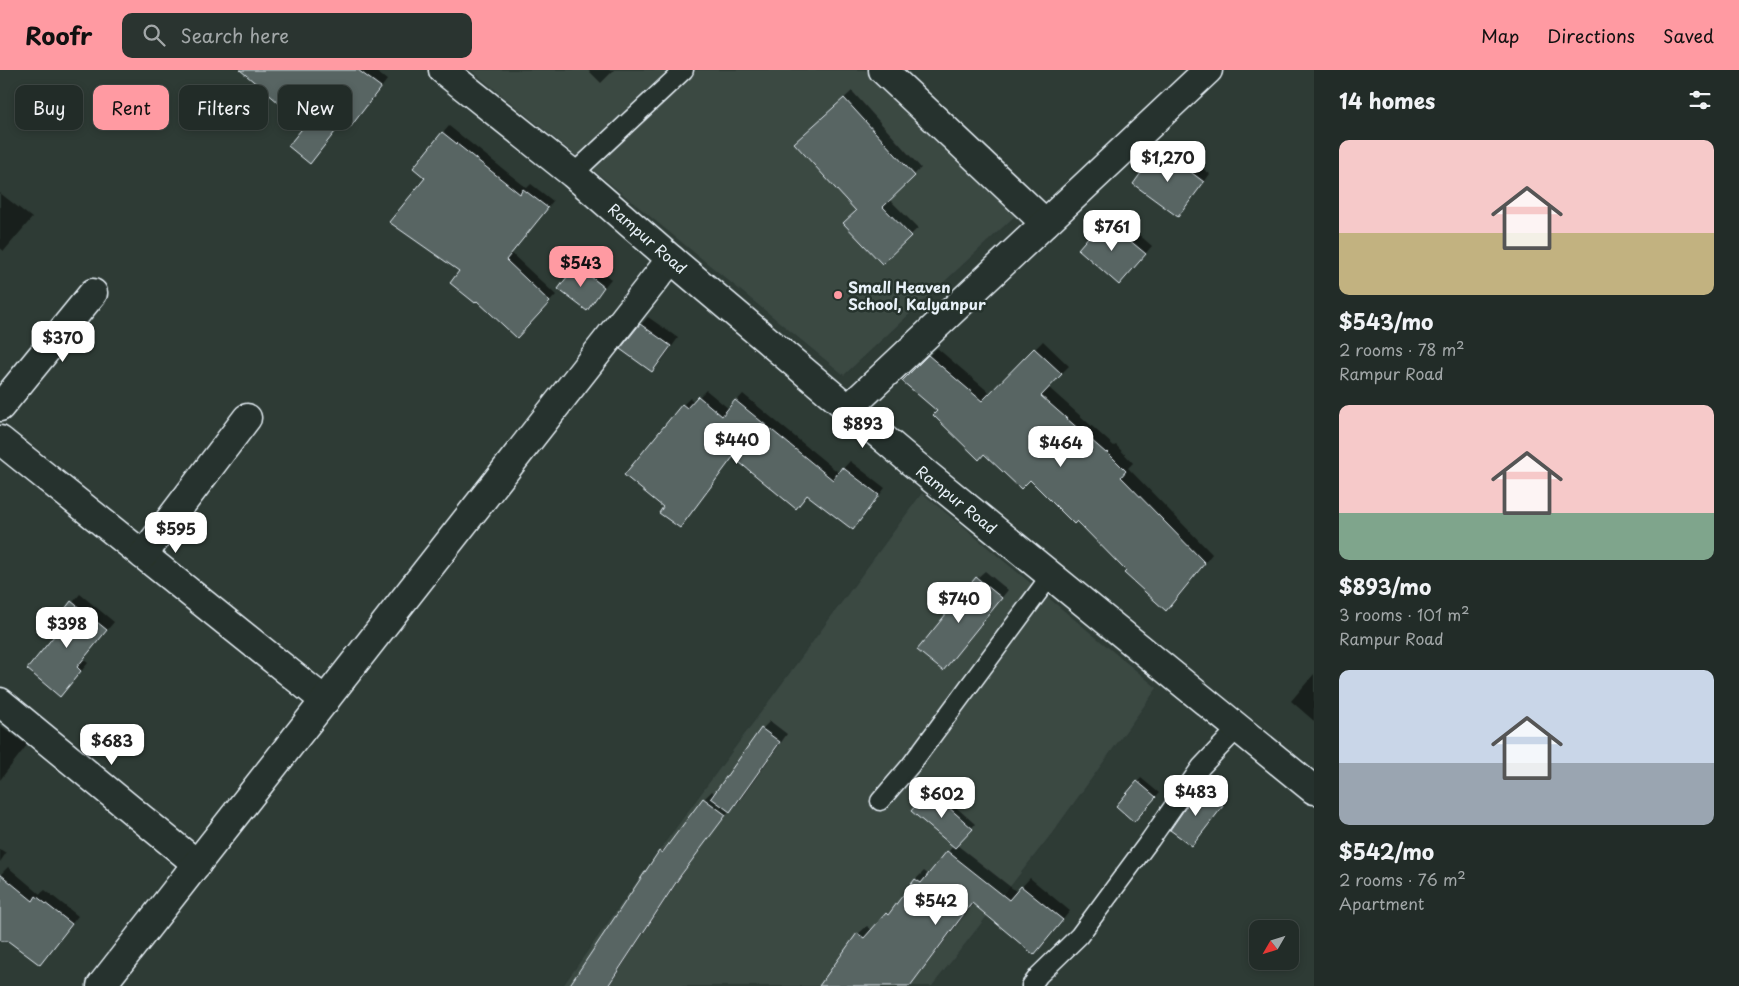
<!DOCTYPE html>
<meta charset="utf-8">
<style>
:root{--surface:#222c28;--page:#2a3430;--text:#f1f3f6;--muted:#a2a7a8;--line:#3f4845;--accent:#ff9aa2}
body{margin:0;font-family:"Playpen Sans",sans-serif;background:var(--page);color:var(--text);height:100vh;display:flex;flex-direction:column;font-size:19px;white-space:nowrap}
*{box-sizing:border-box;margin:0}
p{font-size:16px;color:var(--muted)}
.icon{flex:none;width:28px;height:28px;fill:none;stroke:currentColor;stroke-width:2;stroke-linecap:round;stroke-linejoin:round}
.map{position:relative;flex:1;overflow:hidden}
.details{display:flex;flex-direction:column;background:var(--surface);width:425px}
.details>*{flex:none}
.banner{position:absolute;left:15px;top:15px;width:475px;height:45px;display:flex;gap:10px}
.needle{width:32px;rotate:231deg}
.tools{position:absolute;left:1249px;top:850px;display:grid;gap:10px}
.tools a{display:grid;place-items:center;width:50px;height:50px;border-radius:10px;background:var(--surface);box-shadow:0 2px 8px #0003,0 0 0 1px var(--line);font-size:25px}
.price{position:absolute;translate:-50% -42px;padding:0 11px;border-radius:10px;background:#fff;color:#222;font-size:16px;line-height:32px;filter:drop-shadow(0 1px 2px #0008)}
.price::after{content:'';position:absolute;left:50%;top:30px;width:15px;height:11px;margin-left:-8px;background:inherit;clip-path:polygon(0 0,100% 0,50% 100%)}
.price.active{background:var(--accent);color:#111}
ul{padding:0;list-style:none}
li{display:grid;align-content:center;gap:10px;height:265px;padding:0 25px}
li span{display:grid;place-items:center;height:155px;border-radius:10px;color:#555}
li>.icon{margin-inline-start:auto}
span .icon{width:90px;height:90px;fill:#fffc;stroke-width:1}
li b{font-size:21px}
h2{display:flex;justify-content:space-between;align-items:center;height:60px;padding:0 25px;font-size:21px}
.pill{padding:0 18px;border-radius:10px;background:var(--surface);box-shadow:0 2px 8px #0003,0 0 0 1px var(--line);font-size:18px;line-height:45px}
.pill.active{background:var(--accent);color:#111}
header{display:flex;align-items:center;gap:30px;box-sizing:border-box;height:70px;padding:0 25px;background:var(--accent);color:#111}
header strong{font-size:24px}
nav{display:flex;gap:28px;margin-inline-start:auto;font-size:18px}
.search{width:350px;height:45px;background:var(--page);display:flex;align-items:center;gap:12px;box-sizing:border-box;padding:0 18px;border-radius:10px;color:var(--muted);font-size:19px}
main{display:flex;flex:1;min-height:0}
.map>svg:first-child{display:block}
.built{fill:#3b4843}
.shadow{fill:#0007}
.building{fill:#596563;stroke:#e8f1f8}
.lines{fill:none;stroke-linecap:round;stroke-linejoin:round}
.service-casing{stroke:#e8f1f8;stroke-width:21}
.minor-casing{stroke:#e8f1f8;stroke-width:31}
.secondary-casing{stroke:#e8f1f8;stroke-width:31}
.service{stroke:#26332d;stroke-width:18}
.minor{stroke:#26332d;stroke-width:28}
.secondary{stroke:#26332d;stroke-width:28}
.poi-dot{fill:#ff9aa2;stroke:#26332d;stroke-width:2}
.labels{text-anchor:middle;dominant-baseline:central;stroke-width:5;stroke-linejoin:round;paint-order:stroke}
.street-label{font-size:15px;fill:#e8f1f8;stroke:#26332d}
.poi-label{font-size:15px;font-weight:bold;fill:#e8f1f8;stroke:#26332d;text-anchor:start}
</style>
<header>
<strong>Roofr</strong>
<div class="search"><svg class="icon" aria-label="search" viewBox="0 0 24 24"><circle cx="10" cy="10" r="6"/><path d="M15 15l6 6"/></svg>Search here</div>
<nav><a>Map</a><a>Directions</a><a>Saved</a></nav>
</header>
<main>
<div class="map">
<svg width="1314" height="916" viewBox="0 0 1314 916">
<rect width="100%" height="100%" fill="#2e3b35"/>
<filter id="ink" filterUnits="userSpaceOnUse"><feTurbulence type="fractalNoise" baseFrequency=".02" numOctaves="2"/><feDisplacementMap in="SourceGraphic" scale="10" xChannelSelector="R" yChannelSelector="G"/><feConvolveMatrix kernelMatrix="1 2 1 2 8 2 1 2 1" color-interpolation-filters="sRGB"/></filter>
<g filter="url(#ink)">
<g class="built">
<polygon points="471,0 865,0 1017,144 844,305"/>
<polygon points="922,423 1157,618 1052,763 932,916 563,916 659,781"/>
</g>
<g class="shadow">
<polygon points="244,0 374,0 387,10 356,51 349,57 343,52 310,92 307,55"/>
<polygon points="588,0 614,0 601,13"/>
<polygon points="852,21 921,98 889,129 918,158 882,192 858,141 804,65"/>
<polygon points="449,56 527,118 531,114 553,131 511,183 556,225 523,260 461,201 427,108 443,63"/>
<polygon points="1168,72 1210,104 1185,138 1178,146 1160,79"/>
<polygon points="0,123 32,148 4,181 0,178"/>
<polygon points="1113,142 1152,176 1126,206 1080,179"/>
<polygon points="584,188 611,209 586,239 577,196"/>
<polygon points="648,247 678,268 660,293 652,301 641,255"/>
<polygon points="1043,271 1069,296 1048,317 1114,376 1116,375 1133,393 1128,398 1212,484 1174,532 1127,501 1077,450 1030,408 939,341 904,311 937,278 991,324"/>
<polygon points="706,320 729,339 743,324 839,403 850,391 885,418 853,458 808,424 802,431 734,386 680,456 665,437 683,335 690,328 694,332"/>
<polygon points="985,501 1008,520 950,592 977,508"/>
<polygon points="80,524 114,552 83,589 88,593 68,617 56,566 49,561"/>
<polygon points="1314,604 1314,651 1291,631"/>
<polygon points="770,651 787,664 738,733 730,740 688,796 609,916 570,916 660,782 668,775 669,776 704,729 712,721 715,724 762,659"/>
<polygon points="0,655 27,675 0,710"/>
<polygon points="1141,708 1159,723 1137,747 1117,736"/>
<polygon points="1208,712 1229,728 1191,775 1200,719"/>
<polygon points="933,717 975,754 957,775 1017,822 1030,808 1070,841 1042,875 974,833 910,916 820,916 858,864 867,856 872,860 895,836 896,837 916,809 924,801 929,805 954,775 930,721"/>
<polygon points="0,779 6,783 0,792"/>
<polygon points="8,797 40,824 45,820 78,846 40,893 0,864 0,805"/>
</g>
<g class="building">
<polygon points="240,0 358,0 381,17 349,59 342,53 310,94 288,76 305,55"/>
<polygon points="844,28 915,106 883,137 911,166 882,194 843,153 856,141 794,73"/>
<polygon points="442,62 520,124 523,119 548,138 506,190 550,232 517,268 477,231 475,233 450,213 459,201 389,152 425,108 413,98"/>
<polygon points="1159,78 1204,112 1178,147 1133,114"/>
<polygon points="1104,149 1146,184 1119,215 1078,179"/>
<polygon points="576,195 604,217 587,241 558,219"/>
<polygon points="640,254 671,276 652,302 620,279"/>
<polygon points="1034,278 1062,304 1041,326 1106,383 1107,382 1126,401 1121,407 1205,493 1166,541 1124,503 1126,501 1077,451 1074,454 1030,410 1021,419 984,384 979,390 933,345 937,341 902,311 928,285 982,331"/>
<polygon points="698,326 722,346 735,330 833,410 842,397 879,425 853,460 807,425 796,439 733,387 680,458 659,443 663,437 624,405 682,334 687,338"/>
<polygon points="976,507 1002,528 943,601 917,580"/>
<polygon points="71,531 107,560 77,597 81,601 60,627 27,599 54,566 48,561"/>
<polygon points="761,658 780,672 730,742 711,728"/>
<polygon points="1137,711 1156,727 1134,752 1116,736"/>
<polygon points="1199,718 1223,736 1192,776 1170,760"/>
<polygon points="929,720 973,759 955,778 911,741"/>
<polygon points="703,728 726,745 681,805 608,916 569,916 659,781 662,783"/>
<polygon points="947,781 1009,830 1021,816 1063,850 1034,885 972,833 910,916 819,916 857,863 864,868 886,843 888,845 915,809 921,813"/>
<polygon points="0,804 33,831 36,826 72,854 40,895 8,871 0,871"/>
</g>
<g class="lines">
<g class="service-casing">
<g id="service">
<polyline points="573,104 684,0"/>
<polyline points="880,731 910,696 1051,505"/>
<polyline points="1031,916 1039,905 1079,866 1150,770 1201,697 1238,658"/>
</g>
</g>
<g class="minor-casing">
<g id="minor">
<polyline points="883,0 1045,153"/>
<polyline points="0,337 93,223"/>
<polyline points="848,339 1208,0"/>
<polyline points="0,370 325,631"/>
<polyline points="143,485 247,348"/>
<polyline points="0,632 197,794"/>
<polyline points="101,916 671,189"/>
</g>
</g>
<g class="secondary-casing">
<polyline id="secondary" points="443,0 573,104 671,189 914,394 1314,720"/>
</g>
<use href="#service" class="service"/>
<use href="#minor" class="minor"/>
<use href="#secondary" class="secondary"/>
</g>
</g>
<circle class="poi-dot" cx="838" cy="225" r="5"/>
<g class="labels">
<g class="street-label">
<text transform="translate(648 168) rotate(41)">Rampur Road</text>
<text transform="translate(957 429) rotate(39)">Rampur Road</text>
</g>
<g class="poi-label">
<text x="848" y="216">Small Heaven<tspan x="848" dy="17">School, Kalyanpur</tspan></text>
</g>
</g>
</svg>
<div class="tools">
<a><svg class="needle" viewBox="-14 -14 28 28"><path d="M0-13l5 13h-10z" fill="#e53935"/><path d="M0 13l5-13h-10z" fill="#a2a7a8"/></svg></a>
</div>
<b class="price" style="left:1168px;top:113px">$1,270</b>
<b class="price" style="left:1112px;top:182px">$761</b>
<b class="price active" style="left:581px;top:218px">$543</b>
<b class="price" style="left:63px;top:293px">$370</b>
<b class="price" style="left:863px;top:379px">$893</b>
<b class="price" style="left:737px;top:395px">$440</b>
<b class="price" style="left:1061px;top:398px">$464</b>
<b class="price" style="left:176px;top:484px">$595</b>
<b class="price" style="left:959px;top:554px">$740</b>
<b class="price" style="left:67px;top:579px">$398</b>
<b class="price" style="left:112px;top:696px">$683</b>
<b class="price" style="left:1196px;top:747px">$483</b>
<b class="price" style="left:942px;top:749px">$602</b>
<b class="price" style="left:936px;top:856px">$542</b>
<div class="banner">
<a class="pill">Buy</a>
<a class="pill active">Rent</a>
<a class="pill">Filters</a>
<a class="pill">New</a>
</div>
</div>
<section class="details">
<h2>14 homes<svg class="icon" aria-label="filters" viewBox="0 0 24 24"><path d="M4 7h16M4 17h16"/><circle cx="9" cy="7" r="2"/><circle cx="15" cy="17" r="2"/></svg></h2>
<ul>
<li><span style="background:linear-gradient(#f6c9c9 60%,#c2b280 0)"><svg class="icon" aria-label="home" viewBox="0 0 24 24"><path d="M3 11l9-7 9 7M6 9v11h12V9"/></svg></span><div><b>$543/mo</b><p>2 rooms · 78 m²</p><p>Rampur Road</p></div></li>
<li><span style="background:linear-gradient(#f6c9c9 70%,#7fa58c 0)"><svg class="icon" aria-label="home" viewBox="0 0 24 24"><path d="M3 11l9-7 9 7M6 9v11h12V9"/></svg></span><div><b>$893/mo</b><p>3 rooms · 101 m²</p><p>Rampur Road</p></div></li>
<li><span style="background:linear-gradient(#c9d6e8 60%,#9aa5b1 0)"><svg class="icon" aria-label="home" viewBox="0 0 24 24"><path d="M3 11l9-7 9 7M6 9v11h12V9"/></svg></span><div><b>$542/mo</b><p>2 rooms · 76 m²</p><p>Apartment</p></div></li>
</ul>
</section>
</main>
